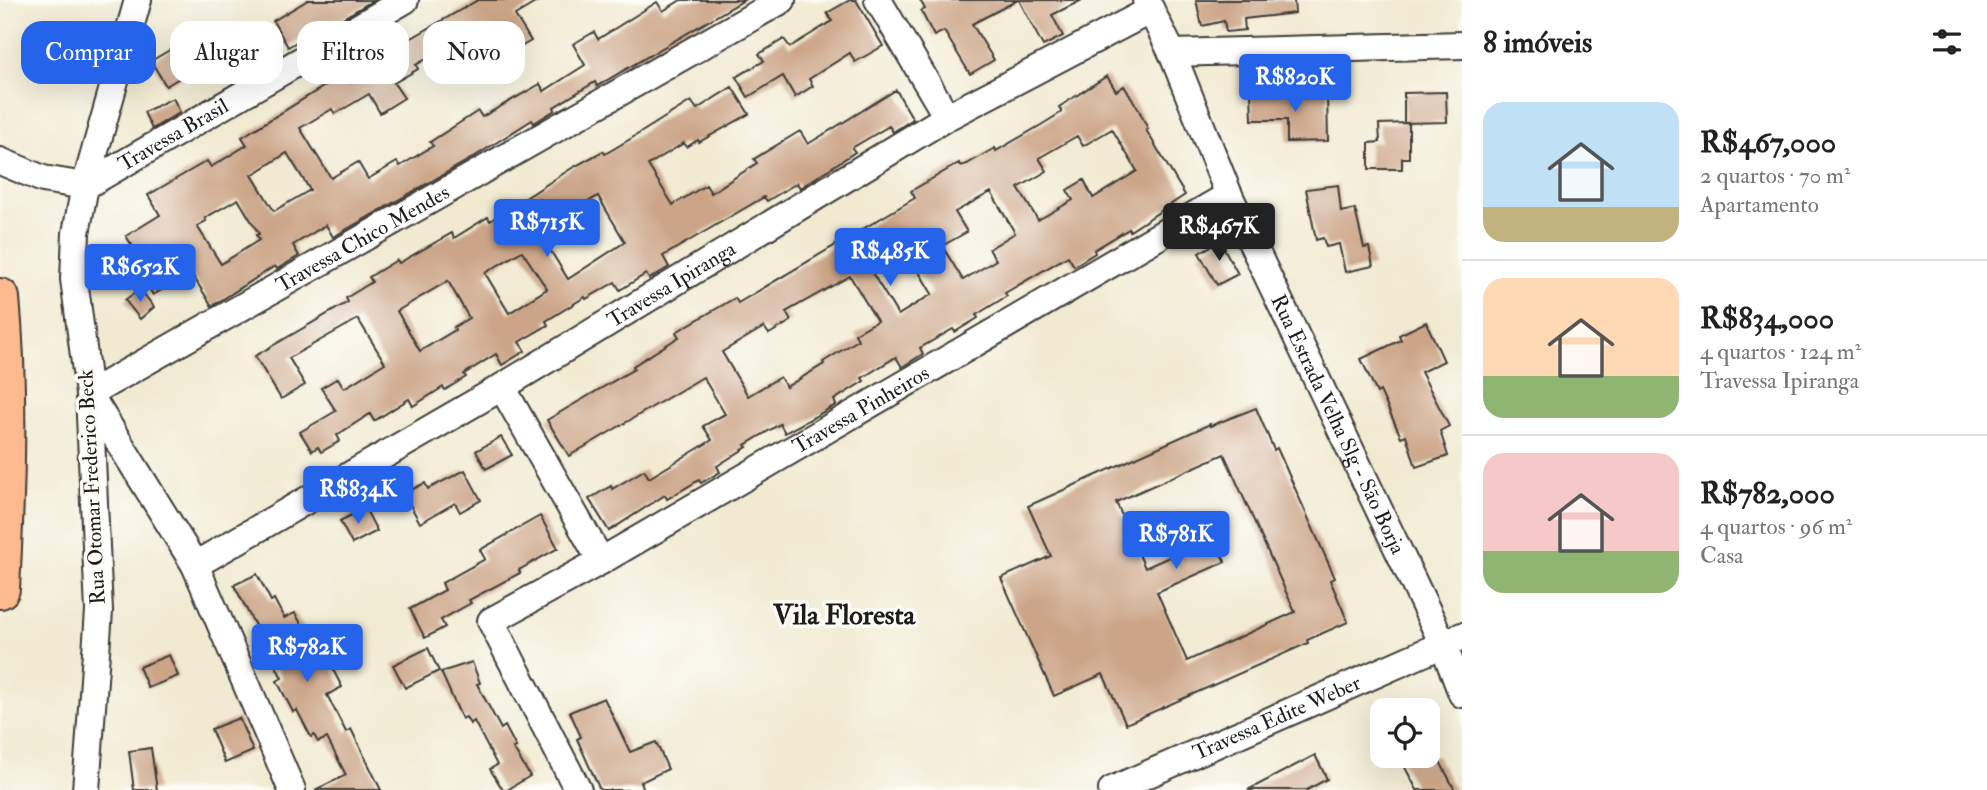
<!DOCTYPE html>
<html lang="pt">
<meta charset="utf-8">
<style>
:root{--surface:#fff;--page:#f6f6f6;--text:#222;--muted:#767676;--line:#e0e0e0;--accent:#2563eb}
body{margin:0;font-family:"IM FELL Double Pica",serif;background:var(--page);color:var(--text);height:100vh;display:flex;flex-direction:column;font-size:26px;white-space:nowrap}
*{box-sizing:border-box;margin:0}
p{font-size:23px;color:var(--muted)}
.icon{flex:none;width:38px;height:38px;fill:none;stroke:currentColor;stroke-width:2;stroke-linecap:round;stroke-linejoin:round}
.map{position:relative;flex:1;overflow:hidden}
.sheet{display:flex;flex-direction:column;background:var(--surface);width:525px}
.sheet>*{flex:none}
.banner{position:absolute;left:21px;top:21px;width:665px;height:63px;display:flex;gap:14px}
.buttons{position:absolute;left:1370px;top:698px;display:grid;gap:14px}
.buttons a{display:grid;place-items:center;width:70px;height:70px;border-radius:14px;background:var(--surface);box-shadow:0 7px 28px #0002;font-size:35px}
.price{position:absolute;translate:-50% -60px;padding:0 16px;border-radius:7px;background:var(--accent);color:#fff;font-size:23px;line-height:46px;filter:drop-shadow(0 2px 4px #0008)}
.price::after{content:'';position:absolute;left:50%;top:42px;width:21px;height:16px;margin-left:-10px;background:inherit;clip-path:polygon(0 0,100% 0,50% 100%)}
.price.selected{background:#222;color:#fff}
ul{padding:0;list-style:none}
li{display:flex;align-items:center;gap:21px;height:175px;padding:0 21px}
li+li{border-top:2px solid var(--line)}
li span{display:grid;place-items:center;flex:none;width:196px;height:140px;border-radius:21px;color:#555}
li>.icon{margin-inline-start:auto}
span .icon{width:84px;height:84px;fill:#fffc;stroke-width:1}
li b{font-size:30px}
h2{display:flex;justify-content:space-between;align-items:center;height:84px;padding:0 21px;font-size:30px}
.chip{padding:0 24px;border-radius:21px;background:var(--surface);box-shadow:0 7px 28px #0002;font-size:24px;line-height:63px}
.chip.selected{background:var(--accent);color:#fff}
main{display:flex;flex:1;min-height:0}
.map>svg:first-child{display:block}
.building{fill:#cca588;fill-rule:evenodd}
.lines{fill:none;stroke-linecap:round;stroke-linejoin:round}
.minor-casing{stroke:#3c3b37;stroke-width:30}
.trunk-casing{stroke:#3c3b37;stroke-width:42}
.minor{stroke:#fff;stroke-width:26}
.trunk{stroke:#fcba8e;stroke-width:38}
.labels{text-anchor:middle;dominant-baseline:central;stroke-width:7;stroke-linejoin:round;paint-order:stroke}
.street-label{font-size:21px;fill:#1c1c1c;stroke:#fdfcf7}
.district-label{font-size:28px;font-weight:bold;fill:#1c1c1c;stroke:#fdfcf7}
</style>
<main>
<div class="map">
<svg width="1462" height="790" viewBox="0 0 1462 790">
<rect width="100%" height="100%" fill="#fdfcf7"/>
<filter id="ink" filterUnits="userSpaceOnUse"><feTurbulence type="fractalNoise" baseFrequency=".0143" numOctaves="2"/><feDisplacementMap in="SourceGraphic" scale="14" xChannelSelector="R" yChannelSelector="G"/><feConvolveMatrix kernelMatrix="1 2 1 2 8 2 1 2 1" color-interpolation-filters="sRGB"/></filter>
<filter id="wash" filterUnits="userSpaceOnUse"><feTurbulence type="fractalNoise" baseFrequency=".00686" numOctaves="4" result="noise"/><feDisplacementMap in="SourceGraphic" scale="28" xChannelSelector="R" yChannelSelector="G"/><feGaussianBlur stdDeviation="1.57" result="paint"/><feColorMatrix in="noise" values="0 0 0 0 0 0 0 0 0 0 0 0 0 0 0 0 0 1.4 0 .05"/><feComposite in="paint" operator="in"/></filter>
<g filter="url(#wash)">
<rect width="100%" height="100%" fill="#f1ead1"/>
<g id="blocks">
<g class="building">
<polygon points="308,0 374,0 308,38 307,36 288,47 273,21"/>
<path d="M478,0H540L515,15L531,41L505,56L492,35L464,52L457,41L416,65L418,69L394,83L404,98L380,113L369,94L335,114L332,109L300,128L331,178L358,162L368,179L397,162L400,166L433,146L430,142L478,111L482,117L540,84L544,91L585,65L573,44L594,32L598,39L657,2L663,11L681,0H744L597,86L595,82L554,107L555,110L534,123L532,120L472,158L333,237L326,225L293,245L299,256L277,269L275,266L212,306L191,273L153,295L126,251L133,247L126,236L160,215L148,195L207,161L211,167L247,145L242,137L344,74L350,83L383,63L375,50L399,36L403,43ZM287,153L310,190L274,211L252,175ZM238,199L259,234L256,235L259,240L221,264L197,226L206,221L205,218Z"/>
<polygon points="850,0 856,0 883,46 855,62 850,53 809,79 813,86 795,97 783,76 748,97 736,77 764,61 759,54 784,39 790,47 832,21 827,13"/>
<polygon points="920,0 1018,0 972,24 994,60 970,74 944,31 934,36 921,11 925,9"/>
<polygon points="1019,0 1082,0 1052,15 1063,36 1043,46"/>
<polygon points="1196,0 1294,0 1295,13 1244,19 1245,30 1226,32 1224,21 1202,26"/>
<polygon points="178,45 193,70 166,86 151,61"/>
<path d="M1107,76L1116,91L1124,86L1139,110L1148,129L1146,130L1185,195L1130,231L1129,229L1094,250L1095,253L1074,266L1068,256L1005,293L1007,296L976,315L978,318L955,332L953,329L920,348L923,354L902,367L896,357L862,378L864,381L834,400L836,405L785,433L780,424L745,445L747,447L717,466L720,472L701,483L699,480L667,499L665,495L609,531L589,499L611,486L612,489L644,470L649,478L712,440L703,426L725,414L703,377L569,456L547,420L634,369L633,366L679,337L676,332L735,298L738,303L915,198L911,191L959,163L960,166L967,164L995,148L996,151L1041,125L1062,112L1059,107ZM1112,129L1137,171L1093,198L1084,180L1067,190L1073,200L1038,220L1018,188L1047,171L1039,158L1077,136L1083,146ZM991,192L1015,233L989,249L996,260L963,280L942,246L967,232L955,212ZM903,245L932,294L898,315L868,266ZM850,276L877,321L855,334L858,340L823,362L824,364L786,387L780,377L748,396L722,352L764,327L769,334L791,321L786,312Z"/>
<path d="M732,87L749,114L699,142L698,140L687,147L684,143L648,165L673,205L706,185L711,193L757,163L754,159L800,131L808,144L896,90L913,119L893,132L889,126L852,148L855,152L800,188L797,183L767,201L764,197L663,256L669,267L649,279L646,274L620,290L615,282L586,299L585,297L546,321L548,325L519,342L525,351L502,365L496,354L464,374L466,377L445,390L443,387L413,406L409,399L374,421L370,414L337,435L340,441L321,452L318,447L312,451L300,432L336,411L321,388L338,378L344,388L385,363L358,319L289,358L305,385L281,399L255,356L348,302L346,298L372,282L369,277L397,260L399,263L452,233L454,238L488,217L490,221L572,168L603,151L605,154L632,138L691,101L697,109ZM598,196L625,242L568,279L539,232ZM522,251L547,289L509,313L485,273ZM448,281L469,318L454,327L455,330L420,351L397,311Z"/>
<polygon points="1327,92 1328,141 1287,142 1287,120 1252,120 1251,93"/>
<polygon points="1446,92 1447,122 1404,123 1404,93"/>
<polygon points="173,98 180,112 152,129 144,112"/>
<polygon points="1409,123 1409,158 1402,158 1402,169 1369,169 1369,143 1380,142 1379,124"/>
<polygon points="1338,185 1341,212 1355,209 1364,248 1369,247 1373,266 1345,272 1339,244 1326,247 1323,238 1316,240 1306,189"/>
<polygon points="1220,241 1238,274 1217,285 1199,253"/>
<polygon points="140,289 154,307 140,319 125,300"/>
<polygon points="1426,322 1444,361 1421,372 1449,426 1440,431 1448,456 1416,467 1406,435 1401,437 1380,391 1377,393 1361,359 1401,340 1399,335"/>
<path d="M1256,408L1274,450L1277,448L1335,578L1330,580L1348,622L1307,640L1308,643L1126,724L1103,674L1054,696L1001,578L1051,556L1028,506L1210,424V426ZM1224,454L1295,612L1187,661L1157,592L1225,562L1214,537L1145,568L1116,502Z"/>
<polygon points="501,437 512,455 486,469 476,451"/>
<polygon points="465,470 481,500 460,512 455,503 420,523 402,490 411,490 425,483 428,489"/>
<polygon points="365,508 377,531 352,544 340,521"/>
<polygon points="540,516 558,548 519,570 520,573 469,600 471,603 441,620 445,627 425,638 410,609 445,590 442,583 485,559 480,550"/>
<polygon points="257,574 271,601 274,599 284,618 295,613 321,659 326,656 342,687 327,695 346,732 351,729 381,790 315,790 346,775 327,738 318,742 314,735 311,737 297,710 293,712 277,681 282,678 234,585"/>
<polygon points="428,648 439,671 405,688 393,665"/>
<polygon points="169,655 178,676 148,688 139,667"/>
<polygon points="472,662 480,683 477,684 501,729 505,726 516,747 513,748 530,776 507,790 503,790 490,769 497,765 474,721 470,724 466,717 462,719 441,672"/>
<polygon points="604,698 630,752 656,742 668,769 641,782 644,790 600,790 577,739 581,737 570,712"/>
<polygon points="239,718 253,751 225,763 211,729"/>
<polygon points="151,748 157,790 134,790 129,751"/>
<polygon points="1315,755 1327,779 1307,790 1248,790"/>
<polygon points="1399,756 1437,756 1455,790 1417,790"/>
</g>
</g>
</g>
<g filter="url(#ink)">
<use href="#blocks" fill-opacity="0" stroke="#3c3b37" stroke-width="2"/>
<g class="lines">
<g class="minor-casing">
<g id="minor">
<polyline points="878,0 947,117"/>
<path id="s1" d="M1146,0L1172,53L1229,195L1443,644L1462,694"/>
<polyline points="1172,53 1462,45"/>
<polyline points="0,161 43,179 85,186"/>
<path id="s2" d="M85,186L405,0"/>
<polyline points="502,387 601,561"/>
<path id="s3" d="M195,565L502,387L947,117L1151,10"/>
<polyline points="86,790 99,611 89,394 74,279 76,233 85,186 138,0"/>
<path id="s4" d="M292,790L195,565L89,394L782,0"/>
<path id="s5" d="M578,790L491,621L601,561L1229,195"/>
<path id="s6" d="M1112,790L1462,636"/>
</g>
</g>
<g class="trunk-casing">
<path id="trunk" d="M0,298C9,396 5,492 0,589"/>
</g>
<use href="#minor" class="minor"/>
<use href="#trunk" class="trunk"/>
</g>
</g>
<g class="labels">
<g class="street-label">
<text stroke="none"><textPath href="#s2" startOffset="102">Travessa Brasil</textPath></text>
<text stroke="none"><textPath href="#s4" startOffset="761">Travessa Chico Mendes</textPath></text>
<text stroke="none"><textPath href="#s3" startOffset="553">Travessa Ipiranga</textPath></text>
<text stroke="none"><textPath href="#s5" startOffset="616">Travessa Pinheiros</textPath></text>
<text stroke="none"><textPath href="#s1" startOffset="466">Rua Estrada Velha Slg - São Borja</textPath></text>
<text transform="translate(92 487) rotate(-93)">Rua Otomar Frederico Beck</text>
<text stroke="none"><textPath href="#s6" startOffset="180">Travessa Edite Weber</textPath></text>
</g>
<g class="district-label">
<text x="844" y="615">Vila Floresta</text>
</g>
</g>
</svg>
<div class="buttons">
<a><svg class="icon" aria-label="locate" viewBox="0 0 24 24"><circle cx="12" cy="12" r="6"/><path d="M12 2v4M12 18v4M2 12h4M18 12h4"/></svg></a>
</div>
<b class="price" style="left:1295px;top:114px">R$820K</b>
<b class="price" style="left:547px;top:259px">R$715K</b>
<b class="price selected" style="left:1219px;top:263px">R$467K</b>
<b class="price" style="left:890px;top:288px">R$485K</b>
<b class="price" style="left:140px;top:304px">R$652K</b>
<b class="price" style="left:358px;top:526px">R$834K</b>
<b class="price" style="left:1176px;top:571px">R$781K</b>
<b class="price" style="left:307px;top:684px">R$782K</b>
<div class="banner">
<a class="chip selected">Comprar</a>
<a class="chip">Alugar</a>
<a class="chip">Filtros</a>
<a class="chip">Novo</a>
</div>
</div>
<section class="sheet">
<h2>8 imóveis<svg class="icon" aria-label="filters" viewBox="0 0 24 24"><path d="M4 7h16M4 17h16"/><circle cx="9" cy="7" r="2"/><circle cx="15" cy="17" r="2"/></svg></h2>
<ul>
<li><span style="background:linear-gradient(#bfe0f5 75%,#c2b280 0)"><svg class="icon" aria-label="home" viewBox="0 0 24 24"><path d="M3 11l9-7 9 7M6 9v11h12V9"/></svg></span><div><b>R$467,000</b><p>2 quartos · 70 m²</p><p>Apartamento</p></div></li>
<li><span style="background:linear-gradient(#ffd9b3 70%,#8fb573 0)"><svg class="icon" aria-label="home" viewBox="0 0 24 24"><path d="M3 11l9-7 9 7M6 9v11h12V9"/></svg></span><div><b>R$834,000</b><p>4 quartos · 124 m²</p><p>Travessa Ipiranga</p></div></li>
<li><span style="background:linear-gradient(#f6c9c9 70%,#8fb573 0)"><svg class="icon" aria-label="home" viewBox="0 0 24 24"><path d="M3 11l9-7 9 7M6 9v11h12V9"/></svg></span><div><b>R$782,000</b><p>4 quartos · 96 m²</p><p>Casa</p></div></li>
</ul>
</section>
</main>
